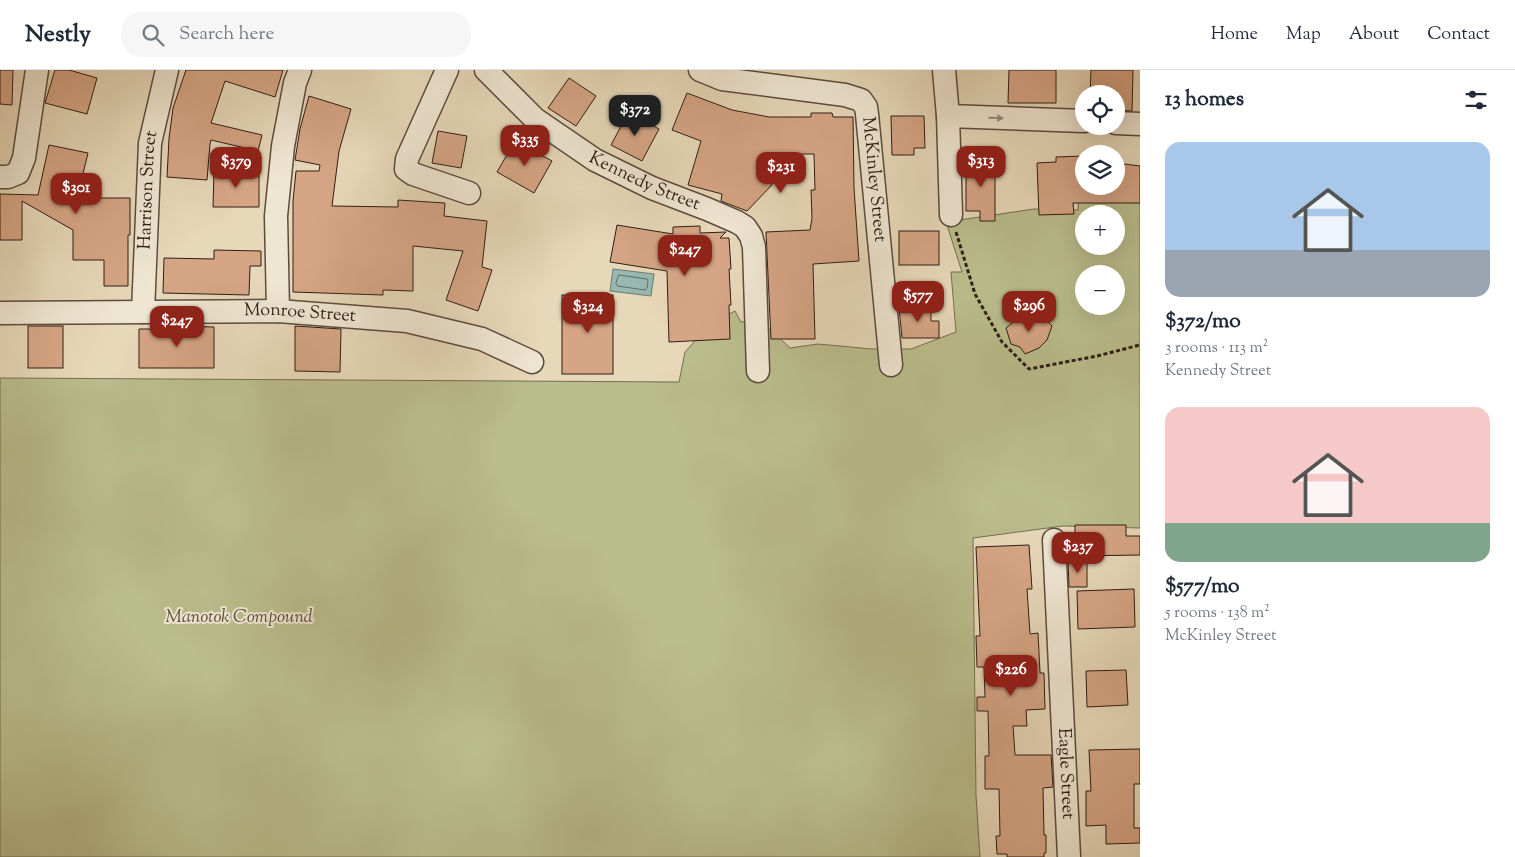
<!DOCTYPE html>
<meta charset="utf-8">
<style>
:root{--surface:#fff;--page:#f6f6f7;--text:#1f2937;--muted:#747a83;--line:#e0e1e3;--accent:#8f2418}
body{margin:0;font-family:"Sorts Mill Goudy",serif;background:var(--page);color:var(--text);height:100vh;display:flex;flex-direction:column;font-size:19px;white-space:nowrap}
*{box-sizing:border-box;margin:0}
p{font-size:16px;color:var(--muted)}
.icon{flex:none;width:28px;height:28px;fill:none;stroke:currentColor;stroke-width:2;stroke-linecap:round;stroke-linejoin:round}
.map{position:relative;flex:1;overflow:hidden}
.drawer{display:flex;flex-direction:column;background:var(--surface);width:375px}
.drawer>*{flex:none}
.fabs{position:absolute;left:1075px;top:15px;display:grid;gap:10px}
.fabs a{display:grid;place-items:center;width:50px;height:50px;border-radius:50%;background:var(--surface);box-shadow:0 5px 20px #0002;font-size:25px}
.price{position:absolute;translate:-50% -42px;padding:0 11px;border-radius:10px;background:var(--accent);color:#fff;font-size:16px;line-height:32px;filter:drop-shadow(0 1px 2px #0008)}
.price::after{content:'';position:absolute;left:50%;top:30px;width:15px;height:11px;margin-left:-8px;background:inherit;clip-path:polygon(0 0,100% 0,50% 100%)}
.price.current{background:#222;color:#fff}
ul{padding:0;list-style:none}
li{display:grid;align-content:center;gap:10px;height:265px;padding:0 25px}
li span{display:grid;place-items:center;height:155px;border-radius:15px;color:#555}
li>.icon{margin-inline-start:auto}
span .icon{width:90px;height:90px;fill:#fffc;stroke-width:1}
li b{font-size:21px}
h2{display:flex;justify-content:space-between;align-items:center;height:60px;padding:0 25px;font-size:21px}
header{display:flex;align-items:center;gap:30px;box-sizing:border-box;height:70px;padding:0 25px;background:var(--surface);border-bottom:1px solid var(--line)}
header strong{font-size:24px}
nav{display:flex;gap:28px;margin-inline-start:auto;font-size:18px}
.search{width:350px;height:45px;background:var(--page);display:flex;align-items:center;gap:12px;box-sizing:border-box;padding:0 18px;border-radius:20px;color:var(--muted);font-size:19px}
main{display:flex;flex:1;min-height:0}
.map>svg:first-child{display:block}
.green{fill:#babd8c;stroke:#746e52;fill-rule:evenodd}
.water{fill:#97b9b1;stroke:#6d7b73}
.lines{fill:none;stroke-linecap:round;stroke-linejoin:round}
.shore{stroke:#626c64;stroke-width:1}
.building{fill:#d6a585;stroke:#2e1e17}
.minor-casing{stroke:#5c4c40;stroke-width:25}
.path{stroke:#2e1e17;stroke-width:3;stroke-dasharray:4 2.5;stroke-linecap:butt}
.minor{stroke:#efe6d2;stroke-width:22}
.oneway{fill:#988c7e}
.labels{text-anchor:middle;dominant-baseline:central;stroke-width:4;stroke-linejoin:round;paint-order:stroke}
.street-label{font-size:18px;fill:#2e1e17;stroke:#efe6d2}
.park-label{font-size:18px;font-style:italic;fill:#584e3a;stroke:#efe6d2}
</style>
<header>
<strong>Nestly</strong>
<div class="search"><svg class="icon" aria-label="search" viewBox="0 0 24 24"><circle cx="10" cy="10" r="6"/><path d="M15 15l6 6"/></svg>Search here</div>
<nav><a>Home</a><a>Map</a><a>About</a><a>Contact</a></nav>
</header>
<main>
<div class="map">
<svg width="1140" height="787" viewBox="0 0 1140 787">
<rect width="100%" height="100%" fill="#e7d8b9"/>
<filter id="stains"><feTurbulence type="fractalNoise" baseFrequency=".004" numOctaves="4"/><feColorMatrix values="0 0 0 0 .2 0 0 0 0 .09 0 0 0 0 .02 0 0 0 .5 -.17"/></filter>
<radialGradient id="worn" r=".72"><stop offset=".6" stop-color="#630" stop-opacity="0"/><stop offset="1" stop-color="#630" stop-opacity=".3"/></radialGradient>
<path class="green" d="M1140,117V458L1063,456L973,468L976,725L980,787H0V308L679,312L685,282L711,253L735,241L741,252L761,251L790,278L818,274L872,279H911L956,262L951,202H962L946,152L1034,139L1078,140L1079,120ZM1084,144H1116V176H1084ZM1084,204H1116V236H1084Z"/>
<polygon class="water" points="613,199 654,204 651,226 610,221"/>
<g class="lines">
<polygon class="shore" points="619,205 647,209 648,211 647,218 645,220 618,216 616,214"/>
</g>
<g class="building">
<polygon points="0,0 13,0 12,35 0,34"/>
<polygon points="55,0 69,0 97,8 87,44 45,33"/>
<polygon points="186,0 283,0 275,27 225,11 211,53 262,65 258,81 211,70 210,74 207,110 167,107 169,69 173,38"/>
<polygon points="1009,0 1056,0 1056,33 1008,33"/>
<polygon points="1091,0 1133,0 1132,41 1116,40 1116,24 1090,24"/>
<polygon points="569,8 596,26 576,56 548,38"/>
<polygon points="687,23 732,40 769,47 811,47 811,43 832,43 833,47 853,47 854,118 859,191 813,194 815,269 771,269 766,162 810,160 812,148 811,120 815,120 814,84 783,84 775,108 771,116 747,141 721,131 722,124 688,115 701,71 672,60"/>
<polygon points="309,26 351,39 339,81 332,136 398,137 398,130 445,133 444,146 487,151 482,197 492,200 478,241 446,230 463,181 413,176 413,221 383,220 383,225 293,222 293,131 296,101 319,101 320,95 295,90 300,59"/>
<polygon points="628,43 659,59 642,91 611,75"/>
<polygon points="891,46 924,46 925,78 914,78 914,85 892,85"/>
<polygon points="438,61 467,66 461,98 432,93"/>
<polygon points="515,71 552,91 534,123 497,102"/>
<polygon points="49,75 88,83 77,128 130,128 130,165 128,165 128,216 104,216 104,190 73,190 73,160 22,131 22,170 0,170 0,124 38,125"/>
<polygon points="1084,86 1084,116 1116,116 1116,93 1140,96 1140,133 1073,133 1074,144 1039,145 1037,93 1056,92 1056,87"/>
<polygon points="966,90 995,90 995,151 980,151 980,141 966,141"/>
<polygon points="214,100 259,101 259,137 213,137"/>
<polygon points="617,155 673,164 673,157 700,156 700,163 726,162 720,168 729,168 731,199 729,199 731,235 729,235 730,269 669,272 667,201 610,192"/>
<rect x="899" y="161" width="40" height="34"/>
<polygon points="214,180 261,181 261,196 250,196 249,225 163,223 164,188 214,189"/>
<rect x="562" y="225" width="51" height="79"/>
<polygon points="931,236 931,251 939,251 939,268 902,268 899,237"/>
<polygon points="1021,246 1036,246 1045,249 1052,256 1047,270 1039,278 1025,284 1020,277 1011,274 1006,258"/>
<rect x="28" y="256" width="35" height="42"/>
<polygon points="178,256 214,257 214,298 139,298 139,259 178,259"/>
<polygon points="295,256 341,259 340,302 295,301"/>
<polygon points="1075,455 1126,455 1126,466 1140,466 1140,485 1075,486"/>
<polygon points="1029,475 1032,519 1027,519 1030,564 1038,563 1040,603 1044,603 1045,639 1026,640 1027,656 1013,656 1015,685 1051,685 1053,717 1043,718 1044,765 1046,765 1046,783 1044,783 1044,787 1007,787 1007,784 997,784 996,766 1000,766 999,719 985,719 985,686 989,686 988,641 977,641 977,627 985,627 984,597 977,597 976,566 980,566 976,477"/>
<polygon points="1068,491 1087,491 1087,517 1069,517"/>
<polygon points="1134,519 1135,557 1078,559 1077,521"/>
<polygon points="1126,600 1128,635 1087,637 1086,601"/>
<polygon points="1140,679 1140,714 1134,714 1134,758 1140,758 1140,773 1106,774 1106,755 1086,756 1086,721 1091,721 1089,680"/>
</g>
<g class="lines">
<g class="minor-casing">
<g id="minor">
<polyline points="447,0 407,89 406,99 413,104 469,123"/>
<path id="s1" d="M486,0L535,49L595,90L652,118L707,139L737,152L745,157L751,166L754,177L758,301"/>
<path id="s2" d="M700,0L722,9L845,25L861,30L866,37L867,44L891,295"/>
<polyline points="944,0 948,46 951,145"/>
<polyline points="948,46 1084,51"/>
<polyline points="1116,53 1140,54"/>
<polyline points="0,107 8,107 18,103 24,88 37,0"/>
<polyline points="278,241 276,146 283,76 295,13 300,0"/>
<path id="s3" d="M143,242L150,73L167,0"/>
<path id="s4" d="M0,243L278,241L407,251L482,269L532,292"/>
<path id="s5" d="M1054,470L1069,787"/>
</g>
</g>
<polyline class="path" points="956,162 975,224 1002,272 1029,299 1097,286 1140,275"/>
<use href="#minor" class="minor"/>
</g>
<defs><path id="oneway-solid" d="M-6-.8H1V-3.2L6.5 0L1 3.2V.8H-6Z" transform="scale(1.25)"/></defs>
<use class="oneway" href="#oneway-solid" transform="translate(996 48) rotate(2)"/>
<g class="labels">
<g class="street-label">
<text stroke="none"><textPath href="#s2" startOffset="246">McKinley Street</textPath></text>
<text stroke="none"><textPath href="#s1" startOffset="196">Kennedy Street</textPath></text>
<text stroke="none"><textPath href="#s3" startOffset="122">Harrison Street</textPath></text>
<text stroke="none"><textPath href="#s4" startOffset="300">Monroe Street</textPath></text>
<text stroke="none"><textPath href="#s5" startOffset="234">Eagle Street</textPath></text>
</g>
<g class="park-label">
<text x="239" y="548">Manotok Compound</text>
</g>
</g>
<rect width="100%" height="100%" filter="url(#stains)"/>
<rect width="100%" height="100%" fill="url(#worn)"/>
</svg>
<div class="fabs">
<a><svg class="icon" aria-label="locate" viewBox="0 0 24 24"><circle cx="12" cy="12" r="6"/><path d="M12 2v4M12 18v4M2 12h4M18 12h4"/></svg></a>
<a><svg class="icon" aria-label="layers" viewBox="0 0 24 24"><path d="M12 4l9 5-9 5-9-5zM3 14l9 5 9-5"/></svg></a>
<a>+</a>
<a>−</a>
</div>
<b class="price current" style="left:635px;top:67px">$372</b>
<b class="price" style="left:525px;top:97px">$335</b>
<b class="price" style="left:981px;top:118px">$313</b>
<b class="price" style="left:236px;top:119px">$379</b>
<b class="price" style="left:781px;top:124px">$231</b>
<b class="price" style="left:76px;top:145px">$301</b>
<b class="price" style="left:685px;top:207px">$247</b>
<b class="price" style="left:918px;top:253px">$577</b>
<b class="price" style="left:1029px;top:263px">$296</b>
<b class="price" style="left:588px;top:264px">$324</b>
<b class="price" style="left:177px;top:278px">$247</b>
<b class="price" style="left:1078px;top:504px">$237</b>
<b class="price" style="left:1011px;top:627px">$226</b>
</div>
<section class="drawer">
<h2>13 homes<svg class="icon" aria-label="filters" viewBox="0 0 24 24"><path d="M4 7h16M4 17h16"/><circle cx="9" cy="7" r="2"/><circle cx="15" cy="17" r="2"/></svg></h2>
<ul>
<li><span style="background:linear-gradient(#a9c7e8 70%,#9aa5b1 0)"><svg class="icon" aria-label="home" viewBox="0 0 24 24"><path d="M3 11l9-7 9 7M6 9v11h12V9"/></svg></span><div><b>$372/mo</b><p>3 rooms · 113 m²</p><p>Kennedy Street</p></div></li>
<li><span style="background:linear-gradient(#f6c9c9 75%,#7fa58c 0)"><svg class="icon" aria-label="home" viewBox="0 0 24 24"><path d="M3 11l9-7 9 7M6 9v11h12V9"/></svg></span><div><b>$577/mo</b><p>5 rooms · 138 m²</p><p>McKinley Street</p></div></li>
</ul>
</section>
</main>
